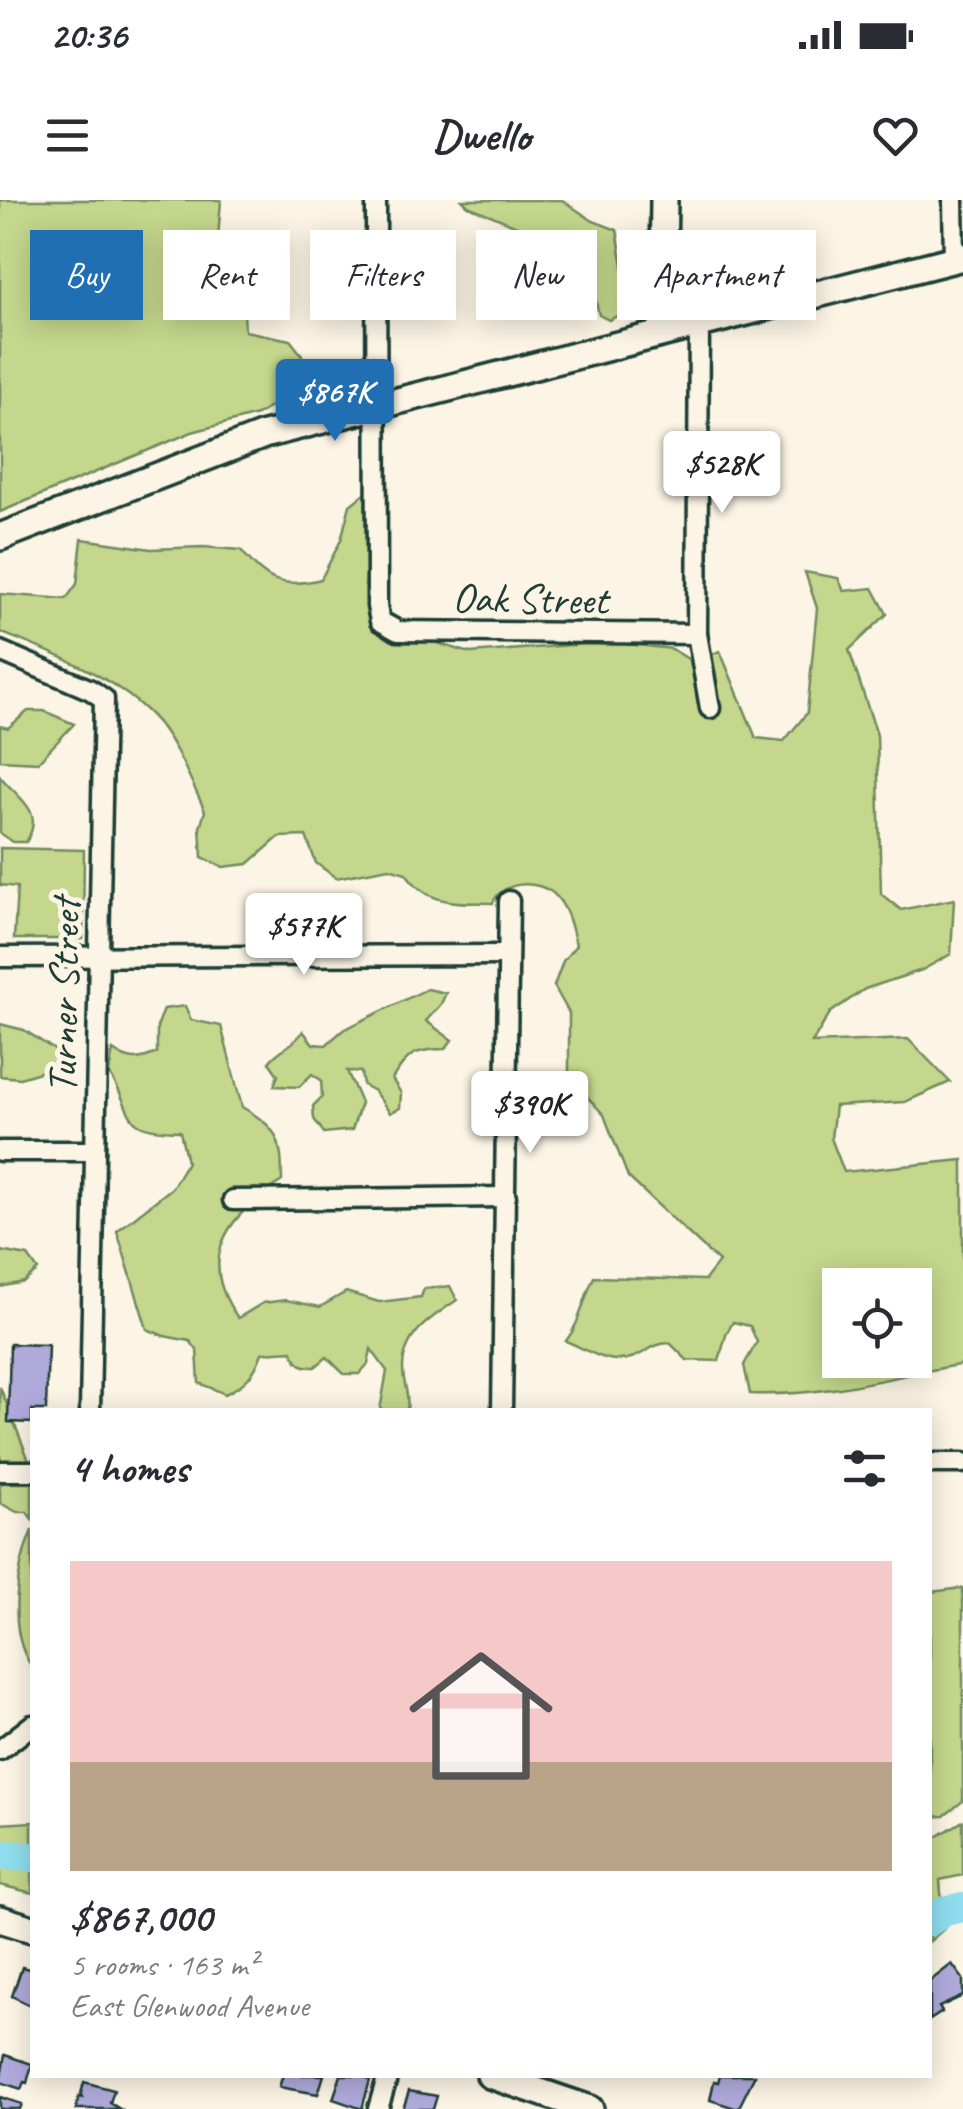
<!DOCTYPE html>
<meta charset="utf-8">
<style>
:root{--surface:#fff;--page:#f7f7f7;--text:#2b2b33;--muted:#7c7c81;--accent:#1f6fb2}
body{margin:0;font-family:Caveat,sans-serif;background:var(--page);color:var(--text);height:100vh;display:flex;flex-direction:column;font-size:38px;white-space:nowrap}
*{box-sizing:border-box;margin:0}
p{font-size:32px;color:var(--muted)}
.icon{flex:none;width:55px;height:55px;fill:none;stroke:currentColor;stroke-width:2;stroke-linecap:round;stroke-linejoin:round}
.map{position:relative;flex:1;overflow:hidden}
.side{position:absolute;left:30px;top:1208px;width:902px;height:670px;display:flex;flex-direction:column;background:var(--surface);border-radius:0px;box-shadow:0 5px 25px #0003}
.side>*{flex:none}
.guide{position:absolute;left:30px;top:30px;width:905px;height:90px;display:flex;gap:20px}
.buttons{position:absolute;left:822px;top:1068px;display:grid;gap:20px}
.buttons a{display:grid;place-items:center;width:110px;height:110px;border-radius:0px;background:var(--surface);box-shadow:0 5px 25px #0003;font-size:50px}
.price{position:absolute;translate:-50% -85px;padding:0 22px;border-radius:10px;background:#fff;color:#222;font-size:32px;line-height:65px;filter:drop-shadow(0 2px 5px #0008)}
.price::after{content:'';position:absolute;left:50%;top:60px;width:30px;height:22px;margin-left:-15px;background:inherit;clip-path:polygon(0 0,100% 0,50% 100%)}
.price.selected{background:var(--accent);color:#fff}
ul{padding:0;list-style:none}
li{display:grid;align-content:center;gap:20px;height:530px;padding:0 40px}
li span{display:grid;place-items:center;height:310px;border-radius:0px;color:#555}
li>.icon{margin-inline-start:auto}
span .icon{width:180px;height:180px;fill:#fffc;stroke-width:1}
li b{font-size:42px}
h2{display:flex;justify-content:space-between;align-items:center;height:120px;padding:0 40px;font-size:42px}
.pill{padding:0 35px;border-radius:0px;background:var(--surface);box-shadow:0 5px 25px #0003;font-size:35px;line-height:90px}
.pill.selected{background:var(--accent);color:#fff}
.status{display:flex;justify-content:space-between;align-items:center;height:70px;padding:0 50px;background:var(--surface);direction:ltr}
.status svg{height:28px;fill:currentColor}
header{display:flex;justify-content:space-between;align-items:center;height:130px;padding:0 40px;background:var(--surface);font-size:45px;font-weight:700}
.map>svg:first-child{display:block}
.green{fill:#c4d78c;stroke:#728a60;stroke-width:2.5;fill-rule:evenodd}
.lines{fill:none;stroke-linecap:round;stroke-linejoin:round}
.river{stroke:#8fddee;stroke-width:30}
.building{fill:#b0aadb;stroke:#1f3d34;stroke-width:2.5}
.street-casing{stroke:#1f3d34;stroke-width:25}
.secondary-casing{stroke:#1f3d34;stroke-width:32}
.street{stroke:#fcf5e5;stroke-width:18}
.secondary{stroke:#fcf5e5;stroke-width:25}
.labels{text-anchor:middle;dominant-baseline:central;stroke-width:10;stroke-linejoin:round;paint-order:stroke}
.street-label{font-size:42px;fill:#1f3d34;stroke:#fcf5e5}
</style>
<div class="status"><b>20:36</b><svg viewBox="0 0 49 12"><path d="M0 12V9h3v3zM5 12V6h3v6zM10 12V3h3v9zM15 12V0h3v12zM26 1h20v11H26zM47 4h2v5h-2z"/></svg></div>
<header><svg class="icon" aria-label="menu" viewBox="0 0 24 24"><path d="M4 6h16M4 12h16M4 18h16"/></svg>Dwello<svg class="icon" aria-label="heart" viewBox="0 0 24 24"><path d="M12 20l-8-8c-3-5 5-10 8-4 3-6 11-1 8 4z"/></svg></header>
<div class="map">
<svg width="963" height="1909" viewBox="0 0 963 1909">
<rect width="100%" height="100%" fill="#fcf5e5"/>
<filter id="ink" filterUnits="userSpaceOnUse"><feTurbulence type="fractalNoise" baseFrequency=".01" numOctaves="2"/><feDisplacementMap in="SourceGraphic" scale="20" xChannelSelector="R" yChannelSelector="G"/><feConvolveMatrix kernelMatrix="1 2 1 2 8 2 1 2 1" color-interpolation-filters="sRGB"/></filter>
<g filter="url(#ink)">
<g class="green">
<polygon points="0,0 221,0 217,51 241,58 245,131 290,140 302,155 305,186 257,215 192,232 0,312"/>
<polygon points="462,0 562,0 593,21 617,30 625,78 623,113 609,120 599,115 585,54 468,6"/>
<path d="M373,287V356L365,385L378,416L398,431L470,453L610,442L672,449L693,462L720,451L756,538L784,541L807,513L817,408L805,372L838,378L844,391L873,388L887,414L849,450L877,535L881,694L901,710L954,699L951,754L922,770L865,789L830,813L812,843L908,839L950,882L905,902L835,906L831,938L844,972L963,960V1164C890,1177 825,1197 750,1194L744,1165L757,1142L750,1126L733,1122L726,1135L719,1161L687,1160L670,1143C651,1144 650,1151 634,1157C610,1167 588,1150 566,1141C581,1122 583,1099 594,1077L705,1080L719,1062L628,977L604,915L569,877V813L554,786L563,761L576,745C572,729 568,707 554,694C537,679 501,681 493,703C457,702 429,707 406,673L389,668L336,678L316,663L306,636L279,637L248,664L223,667L202,657L200,627L205,611C192,583 173,536 151,515C110,474 53,453 0,432V394L66,399L77,384L82,339L151,349L203,347L241,350C266,381 281,389 321,379L341,340L350,305ZM840,1085H915V1160H840Z"/>
<polygon points="28,511 44,511 74,524 38,562 0,560 0,526 8,528"/>
<path d="M0,576C18,599 46,610 26,642H13L0,633Z"/>
<polygon points="0,648 84,650 83,739 14,739 17,687 0,685"/>
<path d="M427,789L446,793L441,804L426,821L452,840L445,849C413,850 409,853 392,879L401,893L400,908L390,913L374,891L363,885L361,872L347,871L361,903L352,930L324,933L314,919L313,906L322,897L321,880L312,874L299,887L274,886L278,875L269,862C280,848 294,846 303,831L313,844L326,845L343,830Z"/>
<path d="M185,806L191,820L221,826L242,907C278,928 282,939 282,981C228,1015 195,1058 238,1118L263,1103L286,1100L320,1107L346,1092L379,1102L421,1097L424,1089L450,1086L457,1100C432,1117 403,1134 403,1169C403,1184 410,1195 407,1210H380L387,1171L371,1149L368,1164L359,1174H344L327,1157L315,1167C301,1167 297,1164 292,1151L262,1153C254,1175 246,1184 225,1194L199,1183L197,1150L190,1141L164,1136L147,1129L117,1031L172,988L187,962L180,931C118,930 137,916 109,873L113,850C130,862 138,861 157,853V827L164,809Z"/>
<polygon points="0,824 24,830 73,862 20,878 0,876"/>
<polygon points="0,1051 28,1056 38,1070 24,1082 0,1087"/>
<polygon points="0,1187 32,1268 0,1271"/>
<polygon points="0,1283 32,1283 32,1319 27,1312 17,1312 0,1303"/>
<path d="M32,1330V1467C7,1432 16,1368 32,1330Z"/>
<polygon points="963,1388 963,1601 944,1616 930,1617 930,1392"/>
<polygon points="963,1621 963,1675 940,1680 944,1729 930,1741 930,1641"/>
<polygon points="32,1622 32,1646 0,1641 0,1624"/>
<polygon points="0,1664 32,1665 32,1693 0,1685"/>
</g>
<g class="lines">
<g class="river">
<polyline points="0,1655 32,1657"/>
<polyline points="930,1721 945,1711 963,1707"/>
</g>
</g>
<g class="building">
<polygon points="10,1144 48,1145 46,1210 32,1210 32,1223 8,1222"/>
<polygon points="952,1764 963,1779 963,1796 939,1807 942,1812 930,1820 930,1781"/>
<polygon points="22,1767 32,1770 32,1806 12,1796"/>
<polygon points="5,1855 32,1864 27,1883 24,1882 21,1889 0,1882"/>
<polygon points="283,1875 324,1875 318,1894 279,1887"/>
<polygon points="341,1875 361,1875 370,1880 362,1909 333,1899"/>
<polygon points="720,1875 755,1875 738,1909 710,1900 714,1881 718,1882"/>
<polygon points="84,1882 114,1890 110,1903 120,1909 76,1909 79,1897 83,1898 81,1894"/>
<polygon points="409,1891 437,1896 433,1909 403,1909"/>
<polygon points="0,1897 22,1904 20,1909 0,1909"/>
</g>
<g class="lines">
<g class="street-casing">
<g id="street">
<polyline points="376,0 377,406 380,421 398,431 697,434"/>
<polyline points="953,0 954,60"/>
<polyline points="699,126 697,434 710,508"/>
<polyline points="0,451 91,490 104,499 90,1210"/>
<polyline points="0,757 507,755"/>
<polyline points="0,951 95,951"/>
<polyline points="233,1000 506,997"/>
<polyline points="502,1210 509,701"/>
<polyline points="930,1263 963,1263"/>
<polyline points="0,1271 32,1271"/>
<polyline points="0,1550 32,1525"/>
<polyline points="378,1909 388,1875"/>
</g>
</g>
<g class="secondary-casing">
<g id="secondary">
<polyline points="662,133 664,0"/>
<polyline points="0,337 264,235 963,57"/>
<polyline points="0,1719 32,1729"/>
<polyline points="490,1875 590,1909"/>
</g>
</g>
<use href="#street" class="street"/>
<use href="#secondary" class="secondary"/>
</g>
</g>
<g class="labels">
<g class="street-label">
<text transform="translate(530 399) rotate(1)">Oak Street</text>
<text transform="translate(64 796) rotate(-89)">Turner Street</text>
</g>
</g>
</svg>
<div class="buttons">
<a><svg class="icon" aria-label="locate" viewBox="0 0 24 24"><circle cx="12" cy="12" r="6"/><path d="M12 2v4M12 18v4M2 12h4M18 12h4"/></svg></a>
</div>
<b class="price selected" style="left:335px;top:244px">$867K</b>
<b class="price" style="left:722px;top:316px">$528K</b>
<b class="price" style="left:304px;top:778px">$577K</b>
<b class="price" style="left:530px;top:956px">$390K</b>
<div class="guide">
<a class="pill selected">Buy</a>
<a class="pill">Rent</a>
<a class="pill">Filters</a>
<a class="pill">New</a>
<a class="pill">Apartment</a>
</div>
<section class="side">
<h2>4 homes<svg class="icon" aria-label="filters" viewBox="0 0 24 24"><path d="M4 7h16M4 17h16"/><circle cx="9" cy="7" r="2"/><circle cx="15" cy="17" r="2"/></svg></h2>
<ul>
<li><span style="background:linear-gradient(#f6c9c9 65%,#b9a48a 0)"><svg class="icon" aria-label="home" viewBox="0 0 24 24"><path d="M3 11l9-7 9 7M6 9v11h12V9"/></svg></span><div><b>$867,000</b><p>5 rooms · 163 m²</p><p>East Glenwood Avenue</p></div></li>
</ul>
</section>
</div>
